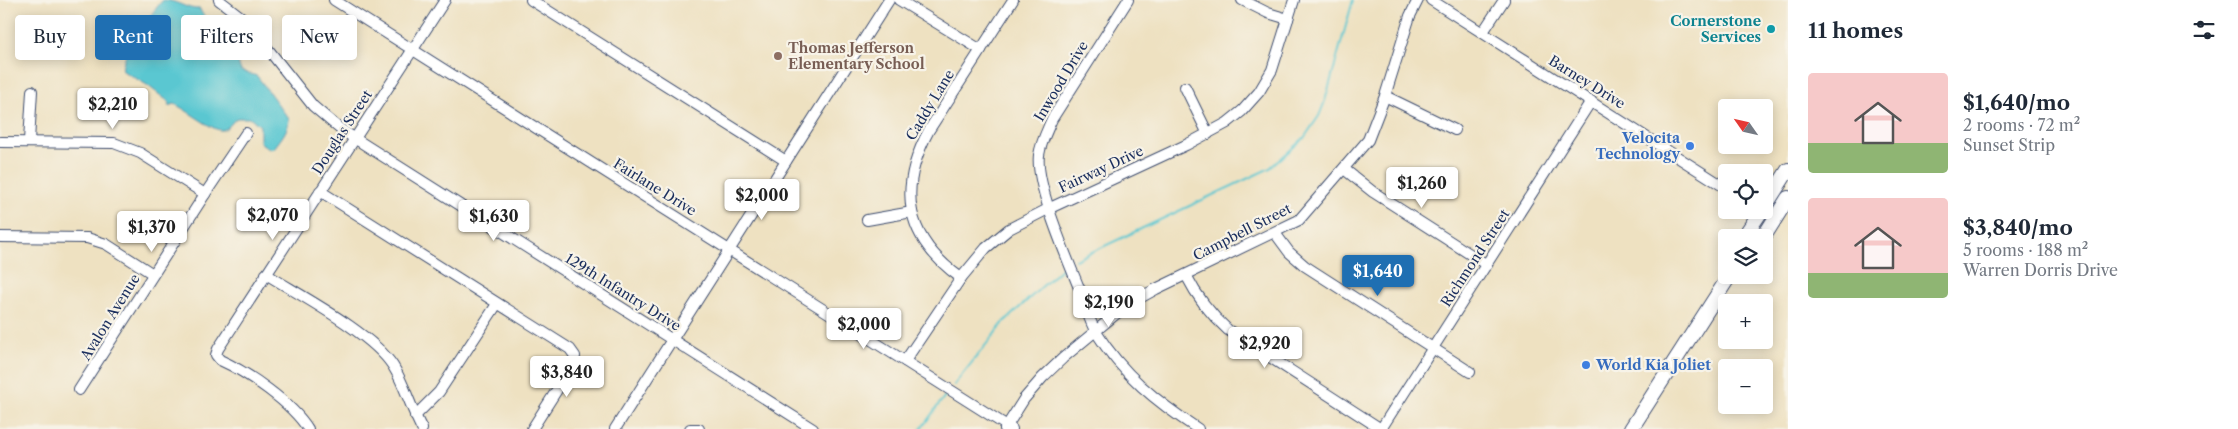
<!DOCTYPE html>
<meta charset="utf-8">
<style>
:root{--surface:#fff;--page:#f6f6f7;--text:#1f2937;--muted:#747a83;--accent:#1f6fb2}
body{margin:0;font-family:"Libre Caslon Text",serif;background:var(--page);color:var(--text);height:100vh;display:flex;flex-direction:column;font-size:19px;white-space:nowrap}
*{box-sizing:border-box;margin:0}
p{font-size:16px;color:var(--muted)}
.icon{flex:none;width:28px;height:28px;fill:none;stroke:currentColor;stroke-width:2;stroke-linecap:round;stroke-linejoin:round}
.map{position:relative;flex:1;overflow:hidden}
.side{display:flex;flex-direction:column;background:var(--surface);width:450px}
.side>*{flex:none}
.banner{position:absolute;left:15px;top:15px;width:475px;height:45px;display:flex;gap:10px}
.needle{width:32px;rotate:304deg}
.buttons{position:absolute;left:1718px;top:99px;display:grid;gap:10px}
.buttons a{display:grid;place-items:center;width:55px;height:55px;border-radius:5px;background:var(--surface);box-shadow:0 2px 12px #0003;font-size:25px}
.price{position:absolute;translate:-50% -42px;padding:0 11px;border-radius:5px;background:#fff;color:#222;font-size:16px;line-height:32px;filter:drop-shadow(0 1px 2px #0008)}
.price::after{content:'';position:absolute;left:50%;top:30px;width:15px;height:11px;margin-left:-8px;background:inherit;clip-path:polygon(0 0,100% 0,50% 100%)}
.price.current{background:var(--accent);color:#fff}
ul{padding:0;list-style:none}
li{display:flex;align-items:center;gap:15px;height:125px;padding:0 20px}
li span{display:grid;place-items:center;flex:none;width:140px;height:100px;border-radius:5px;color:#555}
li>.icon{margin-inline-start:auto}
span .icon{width:60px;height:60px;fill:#fffc;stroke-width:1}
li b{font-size:21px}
h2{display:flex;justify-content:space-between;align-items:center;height:60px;padding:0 20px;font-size:21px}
.pill{padding:0 18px;border-radius:5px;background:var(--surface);box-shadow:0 2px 12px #0003;font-size:18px;line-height:45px}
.pill.current{background:var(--accent);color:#fff}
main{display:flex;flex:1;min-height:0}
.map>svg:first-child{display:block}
.water{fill:#5ac7d1;stroke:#3a7b98}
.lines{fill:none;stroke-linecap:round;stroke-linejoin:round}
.stream{stroke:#5ac7d1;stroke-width:2}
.minor-casing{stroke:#3b4a6d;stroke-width:12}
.major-casing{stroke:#3b4a6d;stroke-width:16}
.minor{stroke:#fff;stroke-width:10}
.major{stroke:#fff;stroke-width:14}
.culture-dot{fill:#0f9aa8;stroke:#f7f3e8;stroke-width:2}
.education-dot{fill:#8d6e63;stroke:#f7f3e8;stroke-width:2}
.shop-dot{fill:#3f7fe0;stroke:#f7f3e8;stroke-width:2}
.labels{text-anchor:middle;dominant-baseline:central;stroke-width:4.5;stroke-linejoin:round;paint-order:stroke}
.culture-label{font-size:14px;font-weight:bold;fill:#0d838f;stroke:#f7f3e8;text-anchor:end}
.education-label{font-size:14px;font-weight:bold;fill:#785e54;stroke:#f7f3e8;text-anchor:start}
.street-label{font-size:14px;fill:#1b2f5e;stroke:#f7f3e8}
.shop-label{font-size:14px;font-weight:bold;fill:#366cbe;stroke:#f7f3e8;text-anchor:end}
</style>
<main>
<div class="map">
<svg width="1788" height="429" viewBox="0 0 1788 429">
<rect width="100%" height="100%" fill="#f7f3e8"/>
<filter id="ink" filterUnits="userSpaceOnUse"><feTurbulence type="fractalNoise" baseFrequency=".02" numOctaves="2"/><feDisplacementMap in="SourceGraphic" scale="10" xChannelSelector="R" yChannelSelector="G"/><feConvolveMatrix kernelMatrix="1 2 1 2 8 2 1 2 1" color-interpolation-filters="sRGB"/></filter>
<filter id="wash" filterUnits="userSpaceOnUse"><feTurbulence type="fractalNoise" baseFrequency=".0096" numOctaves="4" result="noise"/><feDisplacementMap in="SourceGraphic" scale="20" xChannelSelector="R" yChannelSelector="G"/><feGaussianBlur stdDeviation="1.12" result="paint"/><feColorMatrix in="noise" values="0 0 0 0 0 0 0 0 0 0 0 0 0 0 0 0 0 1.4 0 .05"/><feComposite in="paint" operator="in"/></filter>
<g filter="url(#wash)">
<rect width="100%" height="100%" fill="#eee1c1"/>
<path class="water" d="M163,0C177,0 187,10 200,9C202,18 214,22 221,28C241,46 233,51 241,71L257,76L289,119C289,130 280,140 274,148L269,149L260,142V126L251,118H237C232,121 229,129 222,130C214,132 185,108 174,104L168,106L169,102L147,85L123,71C118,57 153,11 163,0Z"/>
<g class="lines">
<g class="stream">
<polyline points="1075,260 1270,168 1304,138 1319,116 1325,101 1353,0"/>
<polyline points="954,385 1004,322 1063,267"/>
<polyline points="921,429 945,396"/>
</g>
</g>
</g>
<g filter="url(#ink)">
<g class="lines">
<g class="minor-casing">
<g id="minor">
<polyline points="219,0 245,20 313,106 340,129 813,429"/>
<polyline points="334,0 1012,429"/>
<polyline points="531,0 786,161"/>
<polyline points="899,0 981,50"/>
<path d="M1128,0L1052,119C1047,131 1041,142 1039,155C1035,186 1069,262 1081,293C1086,306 1089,321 1096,332C1123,375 1157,402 1198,429"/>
<polyline points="1242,0 1268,13 1288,19"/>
<polyline points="1431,0 1726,188"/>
<polyline points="1483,32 1504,0"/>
<polyline points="1185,87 1208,134"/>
<polyline points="1385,96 1455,130"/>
<polyline points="29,141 32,91"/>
<polyline points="0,142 114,143 140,153 205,194"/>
<polyline points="1344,169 1373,192 1487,265"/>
<polyline points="320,191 570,349 575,356 574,363 532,429"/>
<polyline points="867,220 912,212"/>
<polyline points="1275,233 1289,252 1305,266 1470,372"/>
<polyline points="0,237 87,238 106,244 153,274"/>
<path d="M266,274C301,296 372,333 393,366C405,385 411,409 422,429"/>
<path d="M1186,275C1197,297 1209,313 1228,330L1381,429"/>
<path d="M961,278C905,238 897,190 929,130L1013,0"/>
<polyline points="905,361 961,278 986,248 1009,229 1050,208 1186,145 1227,123 1242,111 1259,92 1272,70 1294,0"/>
<polyline points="79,390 205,194 246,133"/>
<polyline points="415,416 439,392 497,304"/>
<path d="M308,429C292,403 247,372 220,360L216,355L218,349L445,0"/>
<polyline points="615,429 889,0"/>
<polyline points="690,429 699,429"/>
<polyline points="1005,429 1024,399 1043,377 1063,358 1127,305 1156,289 1299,220 1368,140 1385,96 1410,16 1418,0"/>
<polyline points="1381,429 1591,101"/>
</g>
</g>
<g class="major-casing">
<g id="major">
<polyline points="1764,208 1788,170"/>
<polyline points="1743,238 1762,210"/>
<polyline points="1763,238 1788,198"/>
<polyline points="1631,429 1730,275"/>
</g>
</g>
<use href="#minor" class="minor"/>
<use href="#major" class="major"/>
</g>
</g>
<circle class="culture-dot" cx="1771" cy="29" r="5"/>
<circle class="education-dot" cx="778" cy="56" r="5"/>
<g class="shop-dot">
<circle cx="1690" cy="146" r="5"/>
<circle cx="1586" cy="365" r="5"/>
</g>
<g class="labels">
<g class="culture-label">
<text x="1761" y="21">Cornerstone<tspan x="1761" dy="16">Services</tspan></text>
</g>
<g class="education-label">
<text x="788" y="48">Thomas Jefferson<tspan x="788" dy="16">Elementary School</tspan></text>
</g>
<g class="street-label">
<text transform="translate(1061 81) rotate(-59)">Inwood Drive</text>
<text transform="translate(1587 82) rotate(32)">Barney Drive</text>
<text transform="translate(930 105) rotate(-59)">Caddy Lane</text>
<text transform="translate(342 132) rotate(-57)">Douglas Street</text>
<text transform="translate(1101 169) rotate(-25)">Fairway Drive</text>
<text transform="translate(655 187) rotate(32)">Fairlane Drive</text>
<text transform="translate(1242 232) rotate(-27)">Campbell Street</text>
<text transform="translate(1475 258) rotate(-57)">Richmond Street</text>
<text transform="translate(623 292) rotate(32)">129th Infantry Drive</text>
<text transform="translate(110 317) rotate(-58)">Avalon Avenue</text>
</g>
<g class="shop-label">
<text x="1680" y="138">Velocita<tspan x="1680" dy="16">Technology</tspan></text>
<text x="1596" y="365" text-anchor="start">World Kia Joliet</text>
</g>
</g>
</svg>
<div class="buttons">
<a><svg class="needle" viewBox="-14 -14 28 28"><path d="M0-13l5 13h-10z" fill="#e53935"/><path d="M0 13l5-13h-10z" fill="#747a83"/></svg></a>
<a><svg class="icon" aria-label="locate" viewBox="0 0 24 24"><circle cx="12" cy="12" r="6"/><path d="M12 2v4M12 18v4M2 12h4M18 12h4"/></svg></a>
<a><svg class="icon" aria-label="layers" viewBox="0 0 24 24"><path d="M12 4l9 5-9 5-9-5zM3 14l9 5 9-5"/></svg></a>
<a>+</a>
<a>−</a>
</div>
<b class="price" style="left:113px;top:130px">$2,210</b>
<b class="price" style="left:1422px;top:209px">$1,260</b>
<b class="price" style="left:762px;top:221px">$2,000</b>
<b class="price" style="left:273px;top:241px">$2,070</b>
<b class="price" style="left:494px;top:242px">$1,630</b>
<b class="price" style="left:152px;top:253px">$1,370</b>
<b class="price current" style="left:1378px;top:297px">$1,640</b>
<b class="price" style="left:1109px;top:328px">$2,190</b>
<b class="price" style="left:864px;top:350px">$2,000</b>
<b class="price" style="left:1265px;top:369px">$2,920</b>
<b class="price" style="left:567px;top:398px">$3,840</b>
<div class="banner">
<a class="pill">Buy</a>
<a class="pill current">Rent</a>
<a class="pill">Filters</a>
<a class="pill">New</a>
</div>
</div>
<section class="side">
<h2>11 homes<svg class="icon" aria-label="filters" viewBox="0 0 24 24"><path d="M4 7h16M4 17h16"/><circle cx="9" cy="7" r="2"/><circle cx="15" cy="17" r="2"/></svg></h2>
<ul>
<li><span style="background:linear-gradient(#f6c9c9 70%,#8fb573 0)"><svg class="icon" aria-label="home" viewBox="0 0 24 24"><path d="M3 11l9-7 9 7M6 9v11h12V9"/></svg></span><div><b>$1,640/mo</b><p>2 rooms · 72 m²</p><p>Sunset Strip</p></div></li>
<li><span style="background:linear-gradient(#f6c9c9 75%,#8fb573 0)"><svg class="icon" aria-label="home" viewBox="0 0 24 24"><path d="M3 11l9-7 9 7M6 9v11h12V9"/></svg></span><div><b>$3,840/mo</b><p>5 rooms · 188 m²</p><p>Warren Dorris Drive</p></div></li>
</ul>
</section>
</main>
